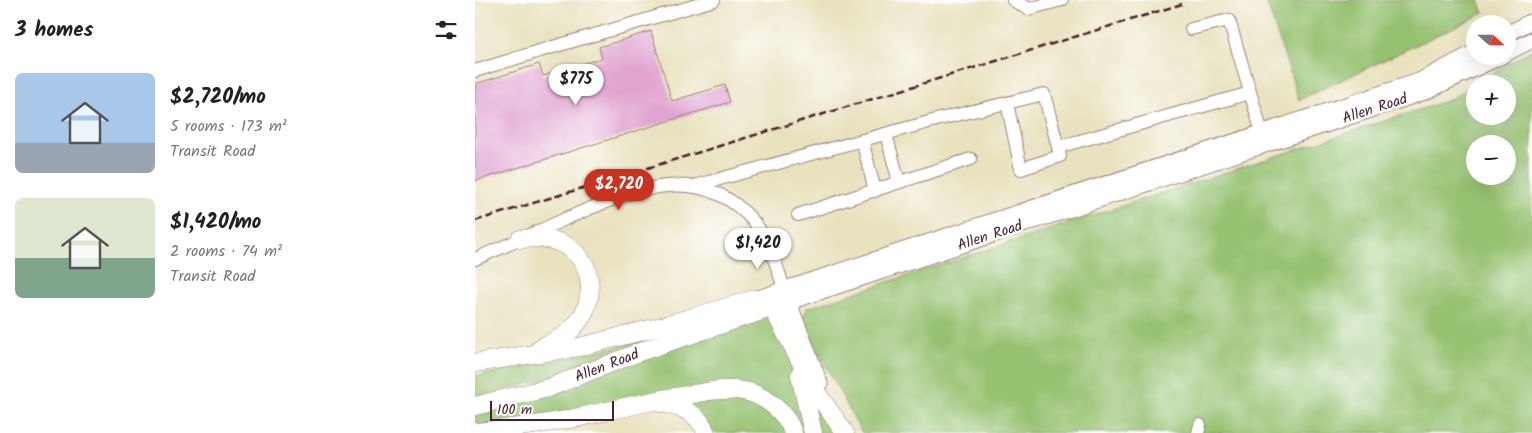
<!DOCTYPE html>
<meta charset="utf-8">
<style>
:root{--surface:#fff;--page:#f6f6f6;--text:#222;--muted:#767676;--accent:#c8321e}
body{margin:0;font-family:Kalam,sans-serif;background:var(--page);color:var(--text);height:100vh;display:flex;flex-direction:column;font-size:19px;white-space:nowrap}
*{box-sizing:border-box;margin:0}
p{font-size:16px;color:var(--muted)}
.icon{flex:none;width:28px;height:28px;fill:none;stroke:currentColor;stroke-width:2;stroke-linecap:round;stroke-linejoin:round}
.map{position:relative;flex:1;overflow:hidden}
.panel{display:flex;flex-direction:column;background:var(--surface);width:475px}
.panel>*{flex:none}
.needle{width:32px;rotate:111deg}
.tools{position:absolute;left:991px;top:15px;display:grid;gap:10px}
.tools a{display:grid;place-items:center;width:50px;height:50px;border-radius:50%;background:var(--surface);box-shadow:0 5px 20px #0002;font-size:25px}
.scale{position:absolute;left:15px;bottom:12px;width:124px;box-sizing:border-box;padding-left:5px;border:2px solid #4a1f2b;border-top:0;font-size:14px;line-height:18px;white-space:nowrap;color:#4a1f2b;-webkit-text-stroke:4px #fff;paint-order:stroke}
.price{position:absolute;translate:-50% -42px;padding:0 11px;border-radius:18px;background:#fff;color:#222;font-size:16px;line-height:32px;filter:drop-shadow(0 1px 2px #0008)}
.price::after{content:'';position:absolute;left:50%;top:30px;width:15px;height:11px;margin-left:-8px;background:inherit;clip-path:polygon(0 0,100% 0,50% 100%)}
.price.on{background:var(--accent);color:#fff}
ul{padding:0;list-style:none}
li{display:flex;align-items:center;gap:15px;height:125px;padding:0 15px}
li span{display:grid;place-items:center;flex:none;width:140px;height:100px;border-radius:8px;color:#555}
li>.icon{margin-inline-start:auto}
span .icon{width:60px;height:60px;fill:#fffc;stroke-width:1}
li b{font-size:21px}
h2{display:flex;justify-content:space-between;align-items:center;height:60px;padding:0 15px;font-size:21px}
main{display:flex;flex:1;min-height:0}
.map>svg:first-child{display:block}
.green{fill:#95c16f;stroke:#70704d;fill-rule:evenodd}
.building{fill:#e1a4d0}
.lines{fill:none;stroke-linecap:round;stroke-linejoin:round}
.minor-casing{stroke:#9a8075;stroke-width:14}
.major-casing{stroke:#9a8075;stroke-width:17}
.highway-casing{stroke:#9a8075;stroke-width:19}
.minor{stroke:#fff;stroke-width:12}
.major{stroke:#fff;stroke-width:15}
.highway{stroke:#fff;stroke-width:18}
.rail{stroke:#4a1f2b;stroke-width:2.5;stroke-dasharray:8 4;stroke-linecap:butt}
.labels{text-anchor:middle;dominant-baseline:central;stroke-width:5;stroke-linejoin:round;paint-order:stroke}
.street-label{font-size:15px;fill:#4a1f2b;stroke:#fff}
</style>
<main>
<section class="panel">
<h2>3 homes<svg class="icon" aria-label="filters" viewBox="0 0 24 24"><path d="M4 7h16M4 17h16"/><circle cx="9" cy="7" r="2"/><circle cx="15" cy="17" r="2"/></svg></h2>
<ul>
<li><span style="background:linear-gradient(#a9c7e8 70%,#9aa5b1 0)"><svg class="icon" aria-label="home" viewBox="0 0 24 24"><path d="M3 11l9-7 9 7M6 9v11h12V9"/></svg></span><div><b>$2,720/mo</b><p>5 rooms · 173 m²</p><p>Transit Road</p></div></li>
<li><span style="background:linear-gradient(#dfe7d0 60%,#7fa58c 0)"><svg class="icon" aria-label="home" viewBox="0 0 24 24"><path d="M3 11l9-7 9 7M6 9v11h12V9"/></svg></span><div><b>$1,420/mo</b><p>2 rooms · 74 m²</p><p>Transit Road</p></div></li>
</ul>
</section>
<div class="map">
<svg width="1057" height="433" viewBox="0 0 1057 433">
<rect width="100%" height="100%" fill="#fff"/>
<filter id="ink" filterUnits="userSpaceOnUse"><feTurbulence type="fractalNoise" baseFrequency=".02" numOctaves="2"/><feDisplacementMap in="SourceGraphic" scale="10" xChannelSelector="R" yChannelSelector="G"/><feConvolveMatrix kernelMatrix="1 2 1 2 8 2 1 2 1" color-interpolation-filters="sRGB"/></filter>
<filter id="wash" filterUnits="userSpaceOnUse"><feTurbulence type="fractalNoise" baseFrequency=".0096" numOctaves="4" result="noise"/><feDisplacementMap in="SourceGraphic" scale="20" xChannelSelector="R" yChannelSelector="G"/><feGaussianBlur stdDeviation="1.12" result="paint"/><feColorMatrix in="noise" values="0 0 0 0 0 0 0 0 0 0 0 0 0 0 0 0 0 1.4 0 .05"/><feComposite in="paint" operator="in"/></filter>
<g filter="url(#wash)">
<rect width="100%" height="100%" fill="#e9e2bf"/>
<g class="green">
<polygon points="791,0 1004,0 1009,13 824,100"/>
<path d="M1057,49V433H387L327,321L332,308L974,100L1000,84V116H1032V84H1001ZM1000,144H1032V176H1000Z"/>
<polygon points="293,316 313,350 320,371 335,433 325,433 282,390 0,427 0,414"/>
<path d="M192,333L194,337L96,373L0,397V376C65,365 129,350 192,333Z"/>
<polygon points="256,395 295,408 313,433 238,433 209,400"/>
<polygon points="338,396 362,433 342,433"/>
</g>
<g id="blocks">
<polygon class="building" points="176,31 197,101 250,85 255,102 0,181 0,84 64,64 68,76 127,58 124,47"/>
</g>
</g>
<g filter="url(#ink)">
<use href="#blocks" fill-opacity="0" stroke="#9a8075" stroke-width="1"/>
<g class="lines">
<g class="minor-casing">
<g id="minor">
<polyline points="538,0 553,9 587,0"/>
<polyline points="716,29 754,20 787,133"/>
<polyline points="0,71 71,49 239,0"/>
<polyline points="532,103 546,169 585,156 583,147"/>
<polyline points="411,134 424,182"/>
<polyline points="387,140 400,191"/>
<polyline points="219,186 465,119 569,94 583,147 775,93"/>
<polyline points="323,215 496,159"/>
<path d="M0,259C30,246 60,233 90,219C153,192 225,158 279,222C297,244 303,271 312,298"/>
<polyline points="723,433 725,425"/>
</g>
</g>
<g class="major-casing">
<g id="major">
<polyline points="1032,34 1057,21"/>
<polyline points="1032,53 1057,40"/>
<polyline points="280,299 944,81 1000,52"/>
<polyline points="314,303 345,383"/>
<polyline points="296,308 950,92 1027,56"/>
</g>
</g>
<g class="highway-casing">
<g id="highway">
<path d="M45,239C58,238 71,237 83,242C122,257 124,305 95,331C87,338 75,343 65,348"/>
<polyline points="0,363 104,347 191,325 280,299 292,305 302,316 342,393 370,433"/>
<polyline points="325,375 338,433"/>
<path d="M186,403C206,407 224,412 231,433"/>
<polyline points="0,406 73,388 167,351 296,308"/>
<path d="M0,432C31,429 64,425 95,419C130,412 164,403 200,397C221,394 246,387 268,391C289,394 312,413 318,433"/>
</g>
</g>
<use href="#minor" class="minor"/>
<use href="#major" class="major"/>
<use href="#highway" class="highway"/>
<polyline class="rail" points="0,221 707,4"/>
</g>
</g>
<g class="labels">
<g class="street-label">
<text transform="translate(900 109) rotate(-18)">Allen Road</text>
<text transform="translate(515 236) rotate(-18)">Allen Road</text>
<text transform="translate(132 366) rotate(-21)">Allen Road</text>
</g>
</g>
</svg>
<div class="tools">
<a><svg class="needle" viewBox="-14 -14 28 28"><path d="M0-13l5 13h-10z" fill="#e53935"/><path d="M0 13l5-13h-10z" fill="#767676"/></svg></a>
<a>+</a>
<a>−</a>
</div>
<div class="scale">100 m</div>
<b class="price" style="left:101px;top:106px">$775</b>
<b class="price on" style="left:144px;top:211px">$2,720</b>
<b class="price" style="left:283px;top:270px">$1,420</b>
</div>
</main>
